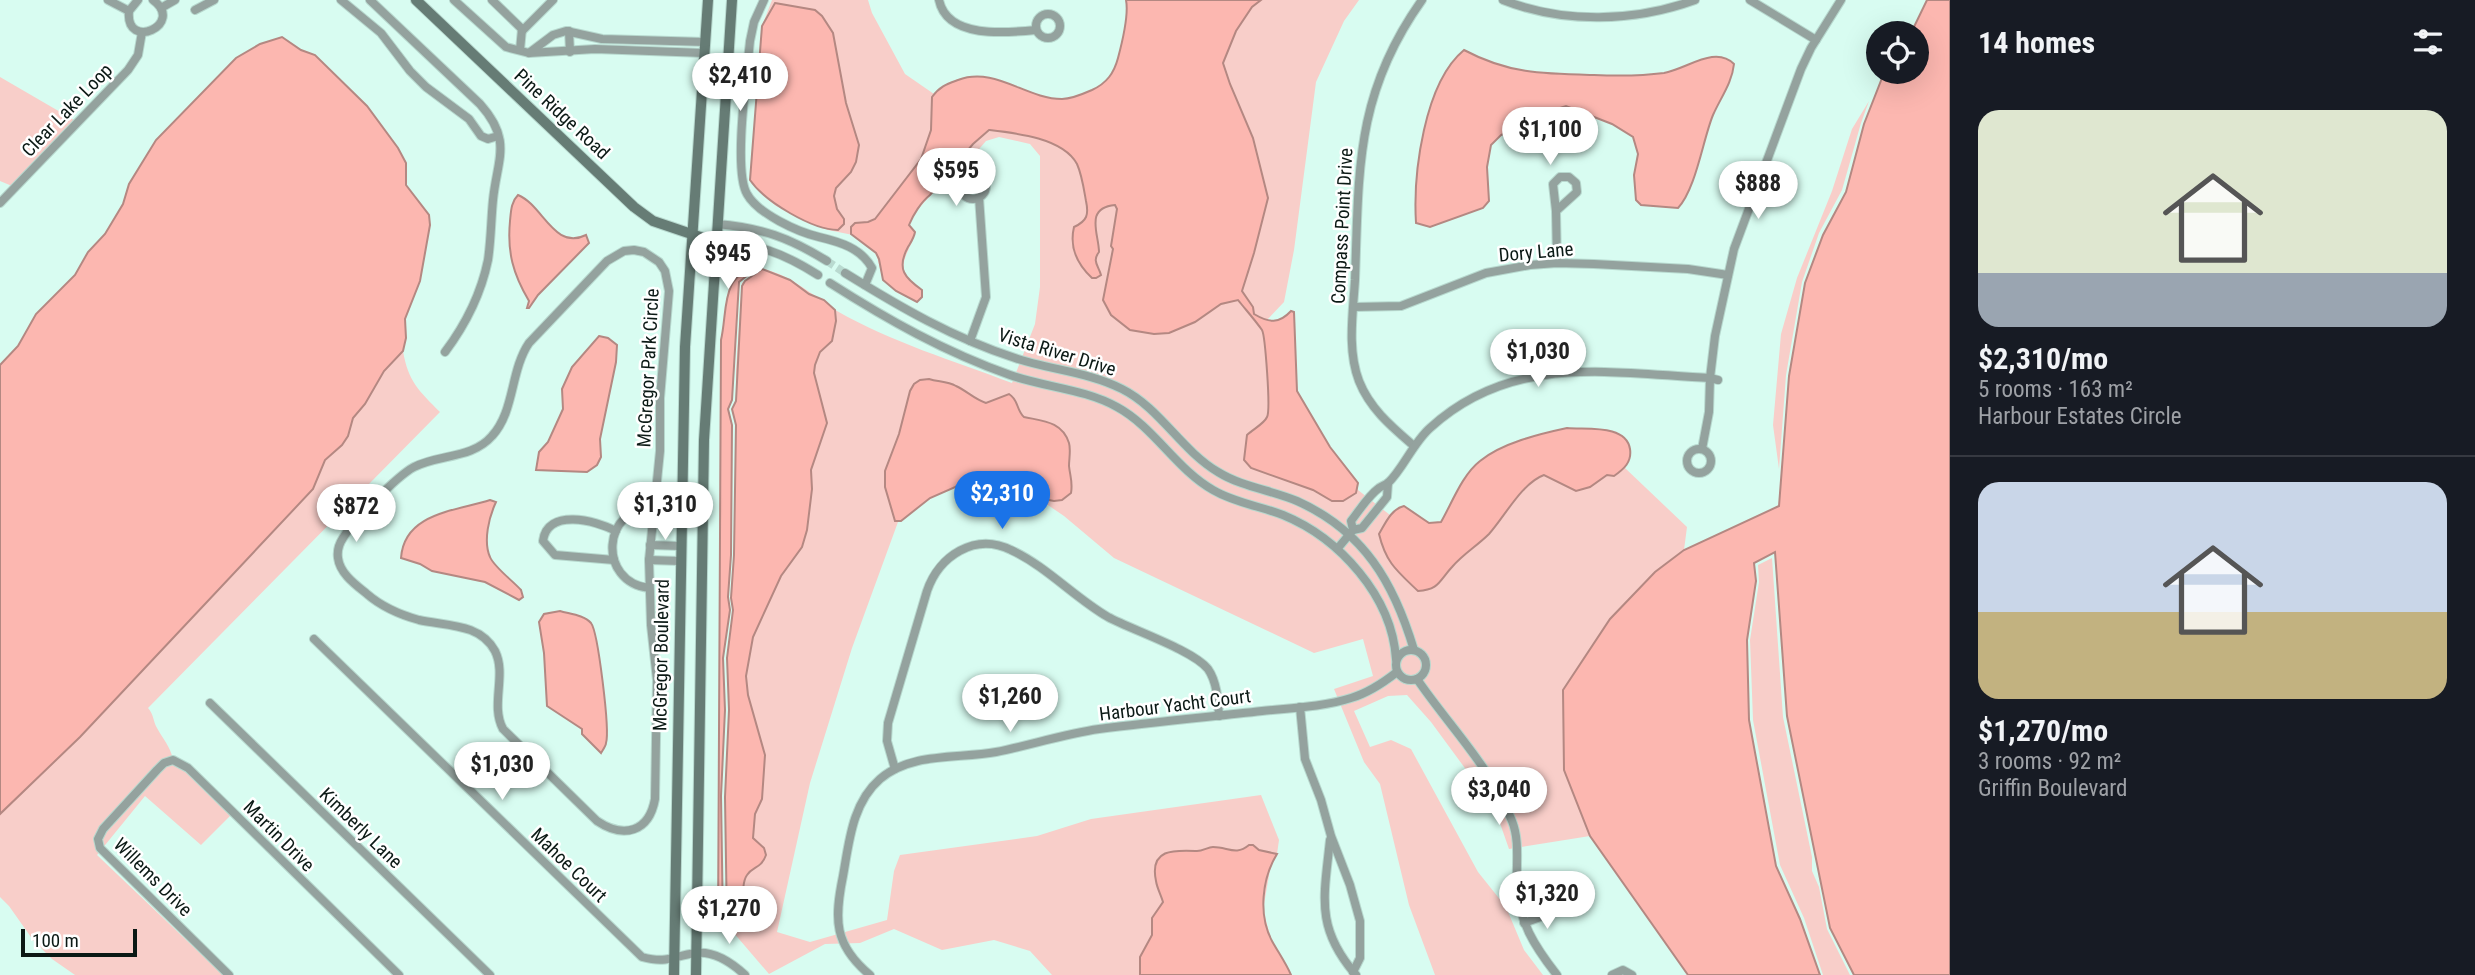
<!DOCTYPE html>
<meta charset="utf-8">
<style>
:root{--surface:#171b24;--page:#20242c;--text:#f1f3f6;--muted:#9ea1a6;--line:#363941;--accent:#1a73e8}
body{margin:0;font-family:"Roboto Condensed",sans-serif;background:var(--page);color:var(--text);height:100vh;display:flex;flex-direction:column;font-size:26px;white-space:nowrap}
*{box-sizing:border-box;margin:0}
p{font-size:23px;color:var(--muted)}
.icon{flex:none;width:38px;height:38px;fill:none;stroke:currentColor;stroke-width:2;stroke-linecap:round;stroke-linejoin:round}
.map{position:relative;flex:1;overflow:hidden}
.side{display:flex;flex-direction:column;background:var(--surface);width:525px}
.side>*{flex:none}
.buttons{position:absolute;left:1866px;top:21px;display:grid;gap:14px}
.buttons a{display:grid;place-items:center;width:63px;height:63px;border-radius:50%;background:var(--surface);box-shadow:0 7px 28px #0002;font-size:35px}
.scale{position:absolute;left:21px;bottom:18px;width:116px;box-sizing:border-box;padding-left:7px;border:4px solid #0b1915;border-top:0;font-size:19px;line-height:24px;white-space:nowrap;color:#0b1915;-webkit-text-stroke:5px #fff;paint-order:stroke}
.price{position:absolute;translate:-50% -60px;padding:0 16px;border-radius:24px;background:#fff;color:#222;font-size:23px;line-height:46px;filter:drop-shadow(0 2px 4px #0008)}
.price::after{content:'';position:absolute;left:50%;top:42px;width:21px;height:16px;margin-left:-10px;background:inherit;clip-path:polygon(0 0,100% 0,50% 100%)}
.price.on{background:var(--accent);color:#fff}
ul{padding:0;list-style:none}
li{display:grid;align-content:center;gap:14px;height:371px;padding:0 28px}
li+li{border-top:2px solid var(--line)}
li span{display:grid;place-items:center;height:217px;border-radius:21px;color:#555}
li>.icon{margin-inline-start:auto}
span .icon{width:126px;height:126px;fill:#fffc;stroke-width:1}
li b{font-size:30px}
h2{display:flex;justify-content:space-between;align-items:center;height:84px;padding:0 28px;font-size:30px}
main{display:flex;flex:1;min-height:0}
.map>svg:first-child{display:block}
.green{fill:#f8cec9}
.water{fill:#fcb7b0;stroke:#b48882;stroke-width:2}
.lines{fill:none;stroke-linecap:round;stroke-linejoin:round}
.street-tunnel{stroke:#b9dad0;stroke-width:8;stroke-dasharray:8 4;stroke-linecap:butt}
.street-casing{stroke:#b7d8ce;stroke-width:10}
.secondary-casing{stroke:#b7d8ce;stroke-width:12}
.street{stroke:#94a29e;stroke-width:8}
.secondary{stroke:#667c75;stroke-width:10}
.labels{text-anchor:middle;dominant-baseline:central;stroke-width:5;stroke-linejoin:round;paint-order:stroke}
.street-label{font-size:19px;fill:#0b1915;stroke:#fff}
</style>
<main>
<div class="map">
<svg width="1950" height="975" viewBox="0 0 1950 975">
<rect width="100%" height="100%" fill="#d8fcf1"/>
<g class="green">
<path d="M772,0H868L872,13L905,74L934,94C982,52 1014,98 1061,99C1071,99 1082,95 1092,90C1106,83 1114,74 1118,58C1122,43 1129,15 1126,0H1359L1344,21L1316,82L1294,250L1284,302L1267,320L1278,322L1290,312H1294L1297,391L1330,447L1357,480L1358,490L1390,515L1399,507L1404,506C1416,514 1427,526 1441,522C1452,503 1462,477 1478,463C1489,452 1522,439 1537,435C1564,427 1649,417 1625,468L1687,527L1684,550L1655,572L1610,619L1563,690L1564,770L1590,836L1509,849L1495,809L1431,722L1407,695L1388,696L1354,711L1370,747L1391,740L1411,749L1478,872L1506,907L1524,950L1543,975H1435L1409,905L1380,784L1364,762L1334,689L1373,676L1363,639L1314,653L1114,558L1064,516L1036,497L993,483L962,484L940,492L898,522L852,648L810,783L777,932L810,942L887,920L894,871L900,855L1037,836L1091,819L1261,795L1279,840L1277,854L1271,864L1263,910L1271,939L1291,975H1052L1030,951L994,940L942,950L894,929L860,943L825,944L769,974L727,925L725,797L729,710L727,658L733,611L731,598L734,555L736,425L732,409L736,401V371L742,283L762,269C787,272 816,298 837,311C891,342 954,361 1012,383L1035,324L1040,287V156L1030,144L999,137L986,141L945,188L936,189C926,201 915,210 909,225L915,232C912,249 899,258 905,277L922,290V297L917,302L896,291L883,280L876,253L853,235L828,230L776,206L764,196L750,180L751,168L762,26Z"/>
<polygon points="0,77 74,120 12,186 0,181"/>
<polygon points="1869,101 1861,123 1842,190 1819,233 1802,282 1786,375 1779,469 1773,425 1781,334 1797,278 1832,191 1852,129"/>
<path d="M403,351C408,381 419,391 440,412L148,708C154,715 153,721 157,728C163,739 170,746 173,759L231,815L201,845L145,796L97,855L223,975H75L52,959L33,940L9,906L0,897V814L80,737L313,489L325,460L342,444L348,436L353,418L365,404L384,371Z"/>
<polygon points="1772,558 1783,717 1812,857 1812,871 1819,887 1827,929 1850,975 1823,975 1804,918 1780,865 1753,720 1750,640 1759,582 1758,565"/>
</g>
<g class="water">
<path d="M1126,0H1261L1252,7L1236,31L1223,63L1230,84L1253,138L1268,198L1254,253L1242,291L1253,307L1254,314C1269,323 1279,324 1291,311L1294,312L1297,391L1330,447L1358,483L1356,493L1343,501H1332L1313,490L1251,468L1244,460L1247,435C1253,429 1264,424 1267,417C1271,410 1265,335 1262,330C1255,320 1246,310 1238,300L1221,304L1195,322L1169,333L1154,334L1130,330L1111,315L1103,300L1113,249L1111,246L1117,209L1115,205C1084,208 1099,234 1099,252C1092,261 1098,265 1101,275L1096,278H1092C1077,264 1069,248 1074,227C1087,221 1089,215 1086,201C1084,190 1082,175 1077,164C1063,138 1016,133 989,130L973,144L930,195C921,202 913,215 909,225L915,232C914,238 911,242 908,247C896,269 905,278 922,290V297L917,302L896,291L883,280L879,259L876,253L851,234V227L855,223L868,222L875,219L921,159L931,130L932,97C940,86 947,84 958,80C995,66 1026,99 1062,99C1072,99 1083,94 1092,90C1107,83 1114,73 1118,58C1122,43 1129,15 1126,0Z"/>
<polygon points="1927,0 1950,0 1950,975 1854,975 1830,928 1787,716 1775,552 1754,563 1756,581 1747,640 1749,720 1776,866 1800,919 1820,975 1688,975 1590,836 1564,770 1563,690 1610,619 1655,572 1684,550 1779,506 1789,376 1805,283 1823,235 1846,192 1864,124 1884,73 1916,72 1916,33 1911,33"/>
<path d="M775,3L815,10L822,16L833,33L846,103L859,145L856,162L851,172L836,188L834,196L837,209L844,219V224L838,230C813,230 765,202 750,180L762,26Z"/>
<polygon points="282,37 301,50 315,55 367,106 398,148 406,163 406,185 429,215 430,225 420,281 405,319 406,338 403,351 384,371 365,404 353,418 348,436 342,445 325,460 313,489 80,737 0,814 0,365 18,346 36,314 75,275 88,252 105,234 123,204 129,184 156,140 236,58 260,44"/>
<path d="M1464,50C1509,74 1544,74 1594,75C1618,76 1641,76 1664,73C1687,69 1715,45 1734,64C1732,83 1721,97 1713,115C1703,139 1696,189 1678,208L1641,205L1636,200L1634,175L1638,154L1633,137L1612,124L1566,106L1541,114L1501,135L1491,145L1487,167L1489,201L1483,208L1430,227L1416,223C1413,174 1424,83 1464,50Z"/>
<path d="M518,195C543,205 554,251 586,235L589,243L538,295L529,308H527L529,301C513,274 507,252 510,221C511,211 511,202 518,195Z"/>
<path d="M758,267L739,282L732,400L728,409L732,425L731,555L728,597L730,610L723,658L725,710L721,796L723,924L730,933L718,928L721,340C728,310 720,274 758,267Z"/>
<path d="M762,269L790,280L809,294L824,300L835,310L836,321L832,341L820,352L815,365L814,373L827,423L811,470L812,489L807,530L802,547L781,576L753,637L746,676L748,695L765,755L762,799L755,814L753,838L764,848L766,855C761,869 753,866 747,875C740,885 745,907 743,920L731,928L727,925L725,797L729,710L727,658L733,610L731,598L734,555L736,425L732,409L736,401L742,286L745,281Z"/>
<polygon points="599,336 608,338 617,345 616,362 600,439 601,457 597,465 587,472 536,470 539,452 548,442 563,409 562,389 572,367"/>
<path d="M929,379C938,382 947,381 956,386C967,391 974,399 986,403L1009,394C1019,400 1016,410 1024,417C1042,421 1062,421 1069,443C1071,450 1069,459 1069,466C1070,476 1073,482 1071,493L1062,500L1054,501L1033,497L993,483L962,484L930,498L901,521H895L885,487V471L899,434L910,391L914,384L920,380Z"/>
<path d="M1567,428C1587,430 1626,424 1630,449C1632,462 1624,469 1614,476L1607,475L1590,487L1576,491L1544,475C1522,483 1505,516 1489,534C1477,546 1463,554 1452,567C1439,581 1439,590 1418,591C1397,571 1386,563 1379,534C1385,524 1391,509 1404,506L1429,523L1441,522C1452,503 1462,475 1480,461C1502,443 1539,434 1567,428Z"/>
<path d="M490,500L496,502C489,517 483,541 490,557C494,567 513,581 521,590L523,597L519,600L485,582L432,571L420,564L401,558C404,513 455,511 490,500Z"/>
<path d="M560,611C570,614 584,615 591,623C598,632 610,730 606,743C606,746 602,751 601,753L582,734V729L547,706L544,653L539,622L544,614Z"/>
<path d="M1249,845H1253L1259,850L1277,854C1262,878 1258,915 1272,941C1278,952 1286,963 1291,975H1140V957L1152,935V918L1163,902C1161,895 1157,888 1156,881C1149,848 1175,850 1197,851C1203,851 1208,847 1213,847C1228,847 1236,856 1249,845Z"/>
</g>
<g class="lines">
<polyline class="street-tunnel" points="827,261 845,273"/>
<g class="street-casing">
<g id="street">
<polyline points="108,0 129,11"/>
<path d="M138,0L129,11C125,52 186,24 153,0"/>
<polyline points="341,0 381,33 410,71 426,87 469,119 481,136 488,139 498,136"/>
<path d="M370,0L480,104C513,141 497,159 493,200C491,220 491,240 488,260C481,294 466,324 445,352"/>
<polyline points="454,0 506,47 529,53 595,49 704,53"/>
<polyline points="492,0 522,29 520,50"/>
<path d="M764,0L754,22L750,41C747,73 733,170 747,194C758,214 798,232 819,237C840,242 861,248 872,268L865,285"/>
<path d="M939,0C947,39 1006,33 1036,30"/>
<path d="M1503,0C1564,24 1634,22 1695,0"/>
<polyline points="1750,0 1816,40"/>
<polyline points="161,8 175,0"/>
<polyline points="195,10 214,0"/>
<circle cx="1048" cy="26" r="12"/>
<polyline points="522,31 553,0"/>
<polyline points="569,31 570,52"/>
<polyline points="529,53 553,35 566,31 602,39 705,42"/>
<circle cx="973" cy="186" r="13"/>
<polygon points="1560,177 1569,177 1576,183 1577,192 1556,211 1553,184"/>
<polyline points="0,203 128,70 138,55 142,32"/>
<polyline points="1556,211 1557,263"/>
<path d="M717,224C762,228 788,237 827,261"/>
<path d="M715,242C757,243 783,253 818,275"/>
<path d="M634,250L644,252L659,262L665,271L669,291L660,398V451L649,560L651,625L657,680L655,799C649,832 624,839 597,821L503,729C490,705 507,675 495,651C480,623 446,626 419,620C401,615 382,607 367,594C356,585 340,574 338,558C337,551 339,544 343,538C353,521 397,476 414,467C439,454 472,459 492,436C515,411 510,371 529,343L607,261L624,251Z"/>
<path d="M845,273C900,307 953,338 1015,358C1050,370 1089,372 1122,389C1160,408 1181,450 1218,472C1242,487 1271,490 1297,501C1364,531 1394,583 1414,650"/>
<path d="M830,283C888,320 945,352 1010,375C1044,387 1085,389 1117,407C1154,427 1176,469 1213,490C1235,503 1260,506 1283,515C1339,538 1392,596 1396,659"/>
<polyline points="1354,307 1401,306 1486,273 1530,265 1557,263 1594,264 1688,269 1728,275"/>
<polyline points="970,341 986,297 979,197"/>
<path d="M1414,446C1392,427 1370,409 1359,381C1347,350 1353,313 1355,280C1359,170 1355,94 1422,0"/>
<polyline points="1702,449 1709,412 1710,378 1715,336 1734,249 1801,69 1811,48 1841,0"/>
<circle cx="1699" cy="461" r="12"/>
<polyline points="1353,530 1362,528 1387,497 1388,483"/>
<polyline points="650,545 681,546"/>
<path d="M1338,548L1353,530L1351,521C1359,511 1368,496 1379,488C1382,486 1385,485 1388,483C1403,469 1413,443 1430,428C1512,353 1609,373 1710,378L1718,380"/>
<path d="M614,560L555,555L543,541C547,508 595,520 616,531"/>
<polyline points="649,560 680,561"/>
<path d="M649,588C597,582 602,506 654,508"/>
<path d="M314,639L642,957C668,964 672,956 696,953C714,951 732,963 745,975"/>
<circle cx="1411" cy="665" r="15"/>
<path d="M1417,679C1449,726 1491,767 1512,821C1520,841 1516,863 1517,884C1518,921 1535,947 1557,975"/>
<polyline points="210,703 490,975"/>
<polyline points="1300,707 1305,759 1321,800 1331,836 1350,885 1360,921 1360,958 1353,972"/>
<path d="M895,769L887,741L888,723L927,591C939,556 975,532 1011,550C1046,566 1075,598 1108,617C1132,630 1193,650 1208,669C1217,682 1218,700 1219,716"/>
<path d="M1330,840C1324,897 1315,928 1356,975"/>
<path d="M1524,923L1559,910L1575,909L1581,899L1580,894L1571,889C1563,894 1558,901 1559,910"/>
<polyline points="229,975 100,848 98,839 103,829 157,770 164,763 173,760 188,768 399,975"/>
<path d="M870,975C834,945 834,920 843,876C849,843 852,803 880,779C911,752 958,759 996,752C1031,745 1064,734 1099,729C1153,722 1208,717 1262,711C1291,708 1323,707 1351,698C1368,693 1383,683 1397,672"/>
<polyline points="1612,975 1623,970 1632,975"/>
</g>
</g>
<g class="secondary-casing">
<g id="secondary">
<polyline points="416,0 634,207 653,221 715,242"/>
<polyline points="674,975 685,347 708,0"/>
<polyline points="696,975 704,440 732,0"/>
</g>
</g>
<use href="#street" class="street"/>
<use href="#secondary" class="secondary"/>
</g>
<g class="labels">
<g class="street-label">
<text transform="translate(67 110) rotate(-46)">Clear Lake Loop</text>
<text transform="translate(562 114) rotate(43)">Pine Ridge Road</text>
<text transform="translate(1342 226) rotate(-87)">Compass Point Drive</text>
<text transform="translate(1536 252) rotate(-5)">Dory Lane</text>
<text transform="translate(1057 352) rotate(17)">Vista River Drive</text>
<text transform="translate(648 368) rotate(-87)">McGregor Park Circle</text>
<text transform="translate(661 655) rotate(-89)">McGregor Boulevard</text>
<text transform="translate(1175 705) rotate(-7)">Harbour Yacht Court</text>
<text transform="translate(361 828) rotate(44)">Kimberly Lane</text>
<text transform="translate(279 836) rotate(45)">Martin Drive</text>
<text transform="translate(569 865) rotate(44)">Mahoe Court</text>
<text transform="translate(153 877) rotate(45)">Willems Drive</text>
</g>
</g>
</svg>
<div class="buttons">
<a><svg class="icon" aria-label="locate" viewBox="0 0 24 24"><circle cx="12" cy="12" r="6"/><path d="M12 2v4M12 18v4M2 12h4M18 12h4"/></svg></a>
</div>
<div class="scale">100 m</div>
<b class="price" style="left:740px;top:113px">$2,410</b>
<b class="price" style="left:1550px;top:167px">$1,100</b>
<b class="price" style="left:956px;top:208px">$595</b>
<b class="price" style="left:1758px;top:221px">$888</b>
<b class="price" style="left:728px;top:291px">$945</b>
<b class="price" style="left:1538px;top:389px">$1,030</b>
<b class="price on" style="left:1002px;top:531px">$2,310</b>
<b class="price" style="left:665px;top:542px">$1,310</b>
<b class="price" style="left:356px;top:544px">$872</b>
<b class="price" style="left:1010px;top:734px">$1,260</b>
<b class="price" style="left:502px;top:802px">$1,030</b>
<b class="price" style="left:1499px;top:827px">$3,040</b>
<b class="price" style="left:1547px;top:931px">$1,320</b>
<b class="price" style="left:729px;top:946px">$1,270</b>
</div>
<section class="side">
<h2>14 homes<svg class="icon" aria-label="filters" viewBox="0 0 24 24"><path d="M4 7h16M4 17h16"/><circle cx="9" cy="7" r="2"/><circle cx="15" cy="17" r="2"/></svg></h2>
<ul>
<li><span style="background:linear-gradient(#dfe7d0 75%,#9aa5b1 0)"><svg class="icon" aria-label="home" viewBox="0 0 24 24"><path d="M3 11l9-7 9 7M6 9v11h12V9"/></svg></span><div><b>$2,310/mo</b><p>5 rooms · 163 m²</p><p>Harbour Estates Circle</p></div></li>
<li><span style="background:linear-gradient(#c9d6e8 60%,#c2b280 0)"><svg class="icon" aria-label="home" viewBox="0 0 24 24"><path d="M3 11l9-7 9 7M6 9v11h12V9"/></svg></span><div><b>$1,270/mo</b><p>3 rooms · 92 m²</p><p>Griffin Boulevard</p></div></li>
</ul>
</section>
</main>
